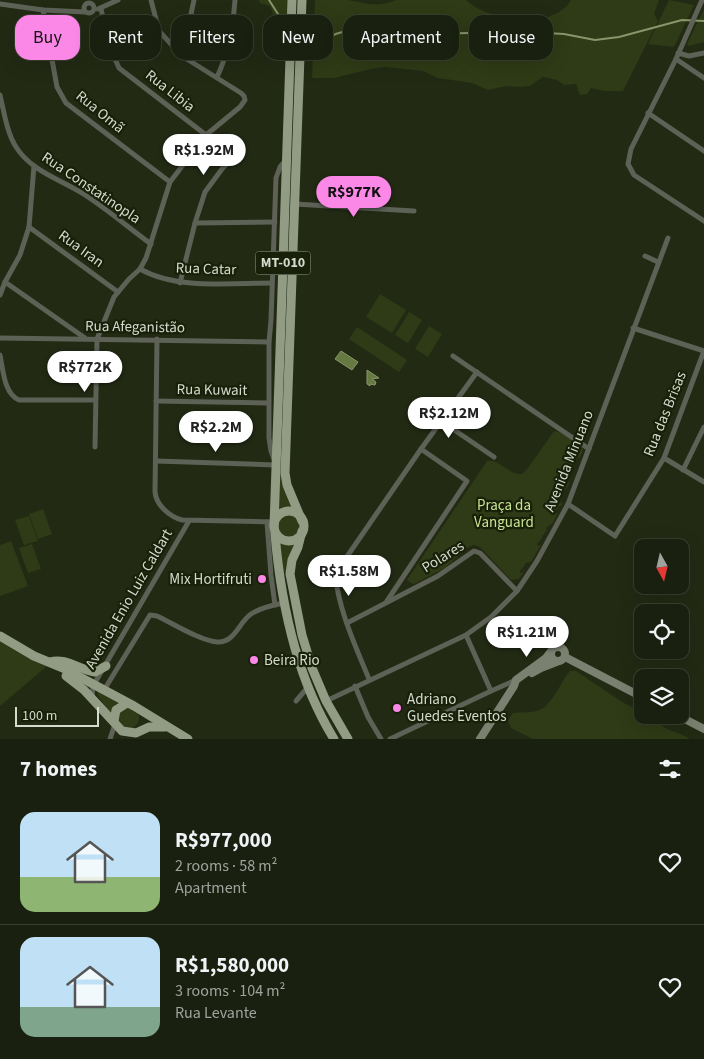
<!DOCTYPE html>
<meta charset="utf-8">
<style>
:root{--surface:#1a200f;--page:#232818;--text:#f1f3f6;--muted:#9fa39e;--line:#383e2f;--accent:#fb87e6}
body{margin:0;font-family:"Source Sans 3",sans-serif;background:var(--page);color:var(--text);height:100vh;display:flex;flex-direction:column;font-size:19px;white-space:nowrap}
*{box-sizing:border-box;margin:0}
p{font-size:16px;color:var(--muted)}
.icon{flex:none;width:28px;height:28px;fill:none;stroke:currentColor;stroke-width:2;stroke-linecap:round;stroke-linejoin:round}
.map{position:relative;height:739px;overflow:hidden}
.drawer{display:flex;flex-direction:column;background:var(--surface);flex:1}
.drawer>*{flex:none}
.top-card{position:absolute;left:15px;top:15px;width:675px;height:45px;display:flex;gap:10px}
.needle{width:32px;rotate:172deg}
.tools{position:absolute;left:634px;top:539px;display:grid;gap:10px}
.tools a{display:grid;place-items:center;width:55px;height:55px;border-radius:10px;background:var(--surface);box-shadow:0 5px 20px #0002,0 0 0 1px var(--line);font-size:25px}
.scale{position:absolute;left:15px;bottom:12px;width:84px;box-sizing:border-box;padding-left:5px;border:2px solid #d4dacc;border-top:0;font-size:14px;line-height:18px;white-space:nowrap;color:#d4dacc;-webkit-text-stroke:4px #19200a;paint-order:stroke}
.price{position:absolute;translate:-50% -42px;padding:0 11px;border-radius:18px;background:#fff;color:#222;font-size:16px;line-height:32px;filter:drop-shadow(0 1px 2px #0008)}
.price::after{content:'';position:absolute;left:50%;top:30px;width:15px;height:11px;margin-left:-8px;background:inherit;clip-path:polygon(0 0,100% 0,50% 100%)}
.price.current{background:var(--accent);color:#111}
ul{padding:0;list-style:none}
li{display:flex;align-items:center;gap:15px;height:125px;padding:0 20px}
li+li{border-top:1px solid var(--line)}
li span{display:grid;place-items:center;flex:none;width:140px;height:100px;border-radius:15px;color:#555}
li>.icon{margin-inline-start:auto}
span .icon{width:60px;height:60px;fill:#fffc;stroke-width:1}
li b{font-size:21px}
h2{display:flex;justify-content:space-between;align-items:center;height:60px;padding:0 20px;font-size:21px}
.chip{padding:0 18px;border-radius:15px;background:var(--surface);box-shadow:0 5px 20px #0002,0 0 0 1px var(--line);font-size:18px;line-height:45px}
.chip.current{background:var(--accent);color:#111}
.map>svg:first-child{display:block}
.green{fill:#2f3a16}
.water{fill:#667941;stroke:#87966b}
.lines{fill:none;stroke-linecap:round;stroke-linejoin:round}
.stream{stroke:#87966b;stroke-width:2}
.street{stroke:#5d6156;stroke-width:5}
.secondary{stroke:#7b8170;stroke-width:8}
.primary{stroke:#929b84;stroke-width:9}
.poi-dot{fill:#fb87e6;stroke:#19200a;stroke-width:2}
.labels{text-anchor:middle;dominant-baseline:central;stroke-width:4.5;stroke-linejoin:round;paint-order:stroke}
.shield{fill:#19200a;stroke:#9ca292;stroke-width:1}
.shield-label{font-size:14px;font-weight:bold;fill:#d4dacc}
.street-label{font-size:15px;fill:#d4dacc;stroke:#19200a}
.park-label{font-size:15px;fill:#c7e491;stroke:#19200a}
.poi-label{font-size:15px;fill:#d4dacc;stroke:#19200a;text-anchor:start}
</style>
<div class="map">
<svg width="704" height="739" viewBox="0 0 704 739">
<rect width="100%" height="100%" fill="#222a14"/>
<g class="green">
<path d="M259,0H290V30C277,26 275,19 270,6L260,3Z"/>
<path d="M315,0C325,0 337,0 348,0C365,3 379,8 396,0H466C488,21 554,31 571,0H659L654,14L658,21L623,91H604L591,88L587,94L580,95L576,84L564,85L557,80L543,77L530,86L518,87L507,86L488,90L472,83L438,78L423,71L385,67L375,68L334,78H312Z"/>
<polygon points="669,0 694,5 674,47 648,44"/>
<polygon points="704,9 704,42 689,46 687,44"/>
<polygon points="380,294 406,310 392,333 366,317"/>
<polygon points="409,312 422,320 408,343 395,335"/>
<polygon points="429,326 442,334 428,357 415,349"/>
<polygon points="357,327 407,360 399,372 349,339"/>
<path d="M554,431L559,432L581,446L583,450L580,457L574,459V464L572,465L570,472L568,473V478L565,482L566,483L570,482L567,488C561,492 558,498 558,504L562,502V505L558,507V509L554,511L556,514L558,513L553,523L547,527L546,532L544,533V535H542V538L537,544L538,546L541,545L531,562L525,563V565L520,571V573L524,572L519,579L511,580L480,547L474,545L468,547L445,568L416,583L413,584L407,580L487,461C500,458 509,476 522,474L528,468Z"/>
<polygon points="277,468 283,469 296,511 283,510 276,514"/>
<polygon points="43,509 52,534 38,539 29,514"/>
<circle cx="288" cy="526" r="12"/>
<polygon points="29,516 38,541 24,545 15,520"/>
<polygon points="279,540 285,543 295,542 288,572 284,572"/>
<polygon points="11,541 28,586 0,596 0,545"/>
<polygon points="32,544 41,569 28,573 19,548"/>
<polygon points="0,639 47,666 0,706"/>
<path d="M570,671H576L622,702L642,712V715C653,715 658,724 667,729C675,732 682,734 690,739H533L511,728L508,721L513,713C521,712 530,713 537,711C553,706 560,682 570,671Z"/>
<polygon points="97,691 119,702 114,706 110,713 98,696"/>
<circle cx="128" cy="718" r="11"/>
</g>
<g class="water">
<polygon points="341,351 358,362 352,370 335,359"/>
<polygon points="367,370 379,378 372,379 376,382 375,385 370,384 370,386 367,384"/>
</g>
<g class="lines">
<g class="stream">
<polyline points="269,0 278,14 287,21"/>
<path d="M312,37L326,39C342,29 350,31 367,35L530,32L564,34L595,40L619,37L682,20L704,21"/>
</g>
<g class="street">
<polyline points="702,0 676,59 631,149 628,164 634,175 704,221"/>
<circle cx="89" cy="8" r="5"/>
<polyline points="0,4 43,10 85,12"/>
<polyline points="98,9 118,0"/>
<polyline points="101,9 111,50 119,68 206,135"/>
<polyline points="43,10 57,87 66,103 170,182"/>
<polyline points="678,53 689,56 704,53"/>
<polyline points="182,56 194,0"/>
<polyline points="676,59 704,78"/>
<path d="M217,77C229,52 233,27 235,0"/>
<path d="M0,95C4,112 7,133 16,147C32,172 62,180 85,195C108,210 129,228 151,244"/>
<polyline points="648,113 704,151"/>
<polyline points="295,204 414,211"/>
<polyline points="195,223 205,192 222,169 242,147"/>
<polyline points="29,227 118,292"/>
<polyline points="645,256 658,262"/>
<path d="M140,269C177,290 231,283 272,283"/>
<polyline points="5,282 85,338"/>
<polyline points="180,283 195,223 275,222"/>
<polyline points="0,295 5,282 20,255 29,227 34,166"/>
<polyline points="633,328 704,351"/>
<polyline points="0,338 269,342"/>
<path d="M157,339L155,492C156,505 170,517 182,520L274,522"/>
<path d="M0,355C3,369 4,394 19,400H95"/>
<polyline points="453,356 589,449"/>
<polyline points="156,401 268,403"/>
<polyline points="416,404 494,457"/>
<polyline points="95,447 97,339 114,297 129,279 140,269 146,258 170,182 206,135 240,107 245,100 244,96 241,93 182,56 159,31 151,0"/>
<polyline points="664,458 704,482"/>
<polyline points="156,461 276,465 271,451 269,438 269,342 271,320 276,178 280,167 286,160"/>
<polyline points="683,470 704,427"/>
<polyline points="568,504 615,536 664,458 704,351"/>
<polyline points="267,522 271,575 275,605"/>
<polyline points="387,601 467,481 421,449"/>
<polyline points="347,623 438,576 474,551 480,553 517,591"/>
<polyline points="466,635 491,691"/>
<path d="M369,679C355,645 339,611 335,574L421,449L477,372"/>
<polyline points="355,686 368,717 381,739"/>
<path d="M104,690L150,615L157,616C174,624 199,640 217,642C235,643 239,622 251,614C260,608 273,605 284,603"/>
<polyline points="92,697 93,686 189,521"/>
<polyline points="296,701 308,687"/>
<polyline points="326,701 466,635 491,617 517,591 537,561 568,504 668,238"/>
<polyline points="110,739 115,724"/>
<polyline points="390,739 491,691 516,680"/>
</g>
<g class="secondary">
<circle cx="558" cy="654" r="7"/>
<polyline points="565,657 642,697"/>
<polyline points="532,673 541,668 559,661"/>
<polyline points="677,715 704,729"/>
<polyline points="480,739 514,686 516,680 546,658 552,650"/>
</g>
<g class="primary">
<polyline points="302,0 285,473 287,485 302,521"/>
<circle cx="289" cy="526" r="15"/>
<polyline points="274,526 292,0"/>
<polyline points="302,531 298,547 292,560 290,574 302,635 312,668 326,701 348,739"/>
<path d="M275,534C281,604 297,679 334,739"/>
<polyline points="0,636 34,656 63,668 134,706 188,739"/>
<path d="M50,662C66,657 79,670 95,672L106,666"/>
<polyline points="66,676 84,690 122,731 136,733 149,727 165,727"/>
<polyline points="114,721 116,710 127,703"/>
</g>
</g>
<g class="poi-dot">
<circle cx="262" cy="579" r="5"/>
<circle cx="254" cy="660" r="5"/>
<circle cx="397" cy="708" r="5"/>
</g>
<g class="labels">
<rect class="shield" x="255.5" y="251.5" width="55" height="23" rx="4"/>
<g class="shield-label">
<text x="283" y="263">MT-010</text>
</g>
<g class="street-label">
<text transform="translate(170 91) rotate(38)">Rua Libia</text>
<text transform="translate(100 112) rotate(39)">Rua Omã</text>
<text transform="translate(91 188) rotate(34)">Rua Constatinopla</text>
<text transform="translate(81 249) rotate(36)">Rua Iran</text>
<text transform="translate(206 269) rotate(2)">Rua Catar</text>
<text transform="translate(135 327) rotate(1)">Rua Afeganistão</text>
<text transform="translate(212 390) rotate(1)">Rua Kuwait</text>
<text transform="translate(665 414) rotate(-68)">Rua das Brisas</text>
<text transform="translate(569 461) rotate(-68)">Avenida Minuano</text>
<text transform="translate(443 557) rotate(-32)">Polares</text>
<text transform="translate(129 599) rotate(-60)">Avenida Enio Luiz Caldart</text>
</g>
<g class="park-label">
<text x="504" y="505">Praça da<tspan x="504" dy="17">Vanguard</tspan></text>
</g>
<g class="poi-label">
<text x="252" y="579" text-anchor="end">Mix Hortifruti</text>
<text x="264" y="660">Beira Rio</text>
<text x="407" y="699">Adriano<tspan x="407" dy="17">Guedes Eventos</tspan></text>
</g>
</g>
</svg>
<div class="tools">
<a><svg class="needle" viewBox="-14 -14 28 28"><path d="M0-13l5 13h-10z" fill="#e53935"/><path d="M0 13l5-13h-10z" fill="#9fa39e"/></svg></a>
<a><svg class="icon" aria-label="locate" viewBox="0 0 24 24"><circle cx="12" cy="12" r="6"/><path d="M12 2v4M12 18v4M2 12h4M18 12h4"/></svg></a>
<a><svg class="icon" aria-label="layers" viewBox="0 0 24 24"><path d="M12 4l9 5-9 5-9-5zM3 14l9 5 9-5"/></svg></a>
</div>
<div class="scale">100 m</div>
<b class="price" style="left:204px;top:176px">R$1.92M</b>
<b class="price current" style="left:354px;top:218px">R$977K</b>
<b class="price" style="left:85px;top:393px">R$772K</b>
<b class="price" style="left:449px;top:439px">R$2.12M</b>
<b class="price" style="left:216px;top:453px">R$2.2M</b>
<b class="price" style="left:349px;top:597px">R$1.58M</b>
<b class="price" style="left:527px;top:658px">R$1.21M</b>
<div class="top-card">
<a class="chip current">Buy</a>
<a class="chip">Rent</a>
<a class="chip">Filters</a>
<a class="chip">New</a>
<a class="chip">Apartment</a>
<a class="chip">House</a>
</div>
</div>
<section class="drawer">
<h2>7 homes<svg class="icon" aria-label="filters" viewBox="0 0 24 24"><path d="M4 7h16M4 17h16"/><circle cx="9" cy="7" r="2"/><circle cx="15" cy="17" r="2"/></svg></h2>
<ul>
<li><span style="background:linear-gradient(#bfe0f5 65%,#8fb573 0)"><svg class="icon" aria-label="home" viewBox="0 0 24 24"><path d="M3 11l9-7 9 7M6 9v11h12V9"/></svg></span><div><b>R$977,000</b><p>2 rooms · 58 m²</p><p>Apartment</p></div><svg class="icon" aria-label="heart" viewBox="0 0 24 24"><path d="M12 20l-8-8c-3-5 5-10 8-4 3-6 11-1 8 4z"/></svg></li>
<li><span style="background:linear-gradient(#bfe0f5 70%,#7fa58c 0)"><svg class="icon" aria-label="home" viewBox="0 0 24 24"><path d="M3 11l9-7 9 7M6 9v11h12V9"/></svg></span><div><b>R$1,580,000</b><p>3 rooms · 104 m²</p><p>Rua Levante</p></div><svg class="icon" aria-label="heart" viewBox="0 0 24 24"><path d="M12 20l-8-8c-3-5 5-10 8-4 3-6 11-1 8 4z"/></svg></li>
</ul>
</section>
